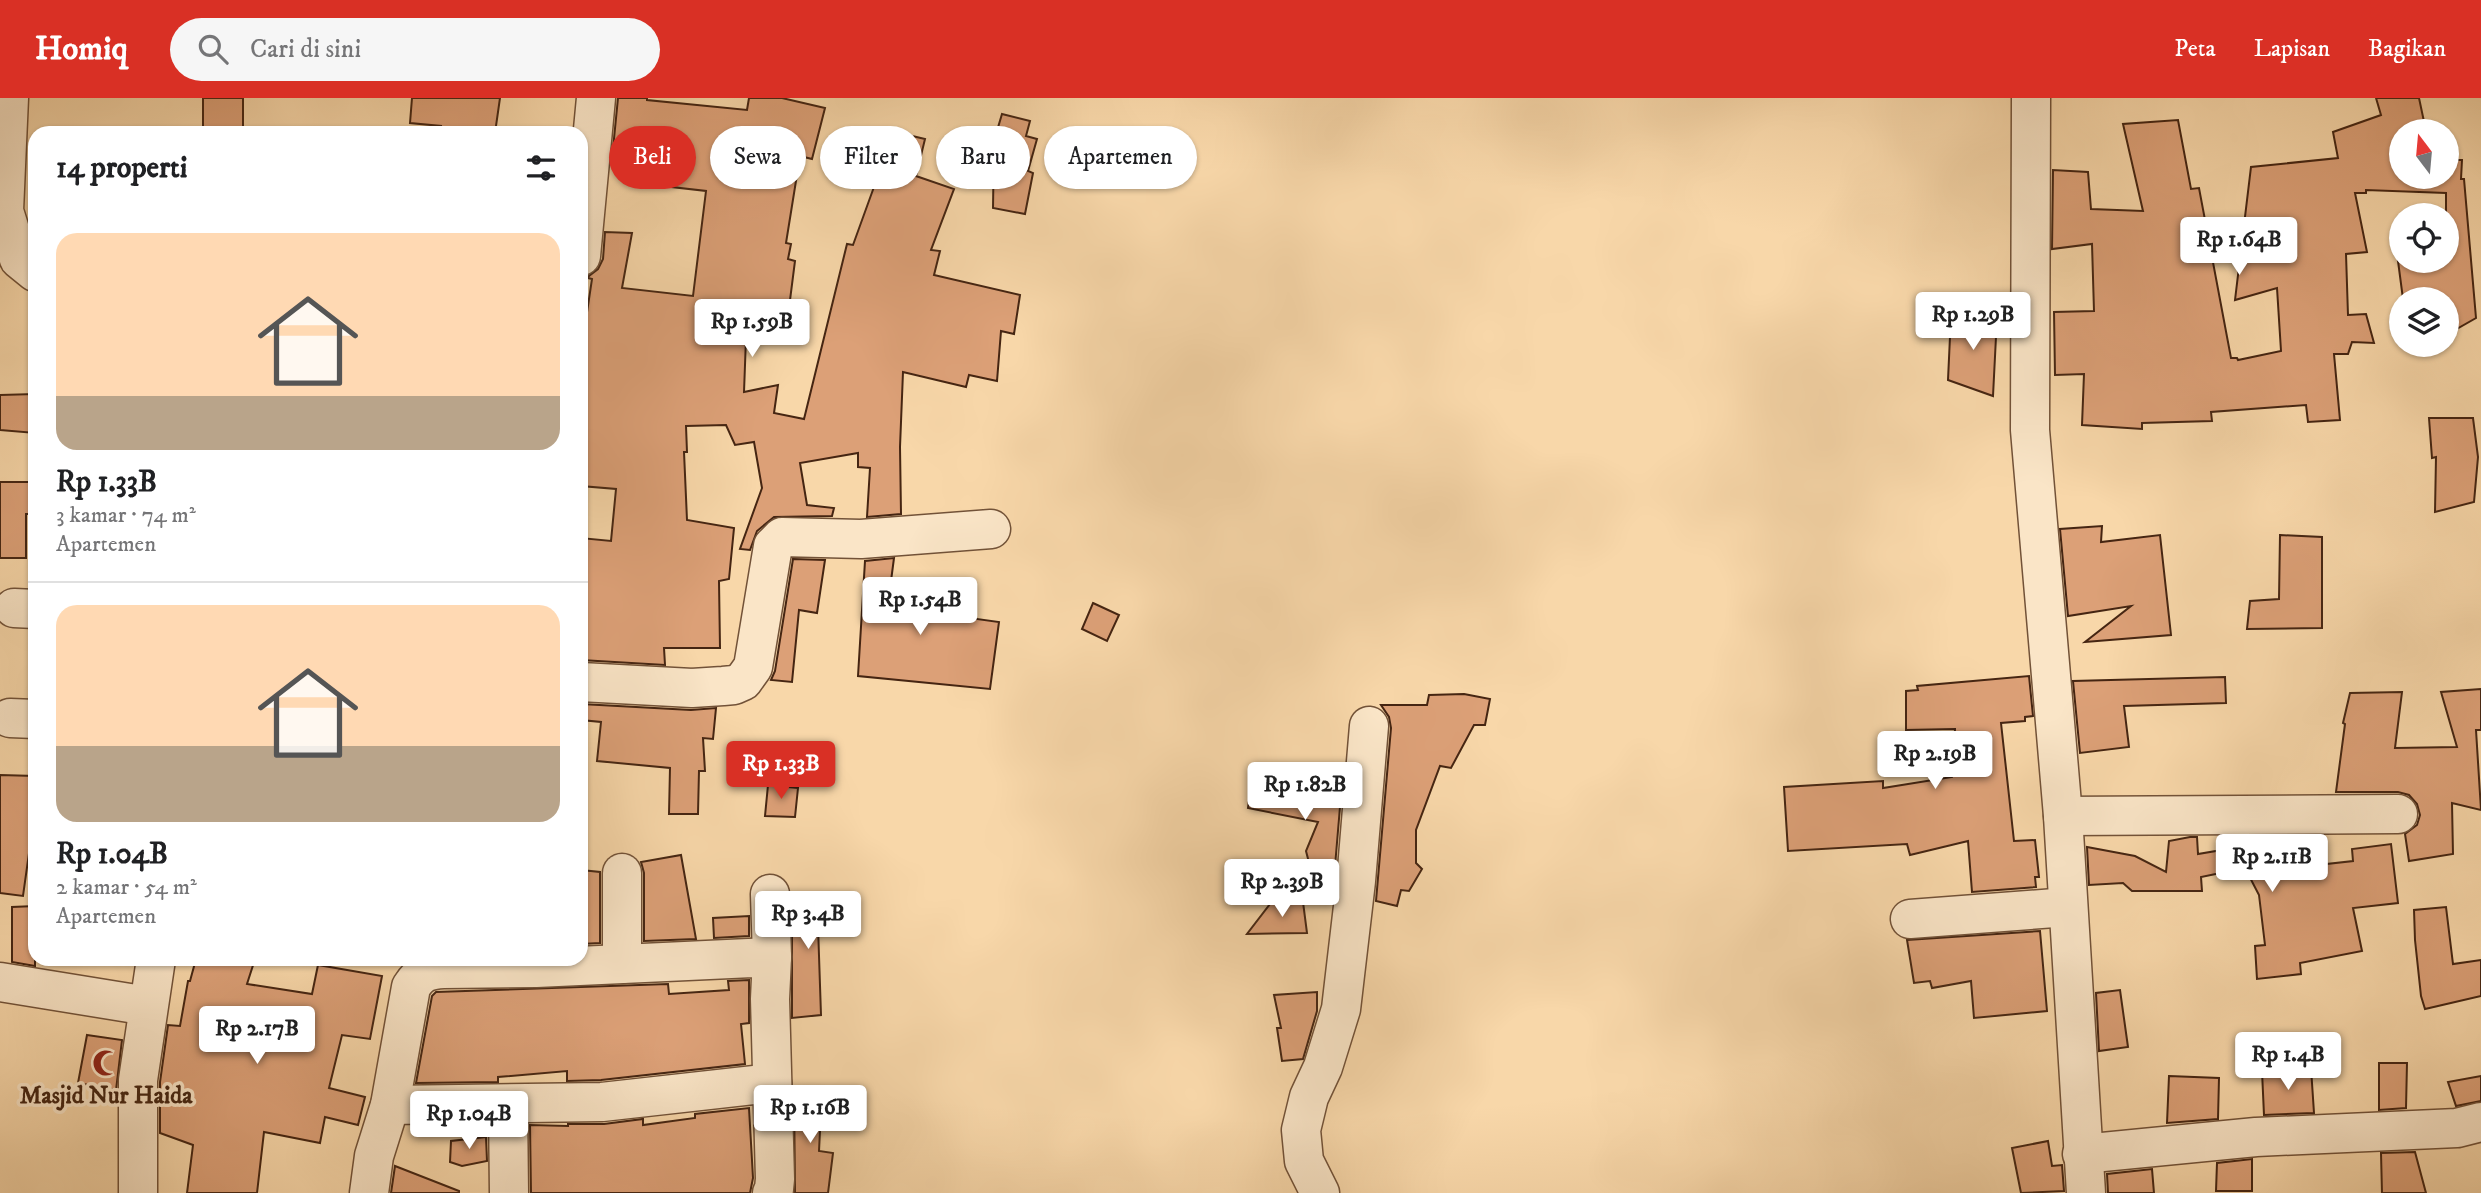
<!DOCTYPE html>
<html lang="id">
<meta charset="utf-8">
<style>
:root{--surface:#fff;--page:#f6f6f6;--text:#202124;--muted:#757577;--line:#e0e0e0;--accent:#d93025}
body{margin:0;font-family:"IM FELL DW Pica",serif;background:var(--page);color:var(--text);height:100vh;display:flex;flex-direction:column;font-size:26px;white-space:nowrap}
*{box-sizing:border-box;margin:0}
p{font-size:23px;color:var(--muted)}
.icon{flex:none;width:38px;height:38px;fill:none;stroke:currentColor;stroke-width:2;stroke-linecap:round;stroke-linejoin:round}
.map{position:relative;flex:1;overflow:hidden}
.side{position:absolute;left:28px;top:28px;width:560px;height:840px;display:flex;flex-direction:column;background:var(--surface);border-radius:21px;box-shadow:0 2px 5px #0004}
.side>*{flex:none}
.hud{position:absolute;left:609px;top:28px;width:665px;height:63px;display:flex;gap:14px}
.needle{width:46px;rotate:344deg}
.buttons{position:absolute;left:2389px;top:21px;display:grid;gap:14px}
.buttons a{display:grid;place-items:center;width:70px;height:70px;border-radius:50%;background:var(--surface);box-shadow:0 2px 5px #0004;font-size:35px}
.price{position:absolute;translate:-50% -60px;padding:0 16px;border-radius:7px;background:#fff;color:#222;font-size:23px;line-height:46px;filter:drop-shadow(0 2px 4px #0008)}
.price::after{content:'';position:absolute;left:50%;top:42px;width:21px;height:16px;margin-left:-10px;background:inherit;clip-path:polygon(0 0,100% 0,50% 100%)}
.price.selected{background:var(--accent);color:#fff}
ul{padding:0;list-style:none}
li{display:grid;align-content:center;gap:14px;height:371px;padding:0 28px}
li+li{border-top:2px solid var(--line)}
li span{display:grid;place-items:center;height:217px;border-radius:21px;color:#555}
li>.icon{margin-inline-start:auto}
span .icon{width:126px;height:126px;fill:#fffc;stroke-width:1}
li b{font-size:30px}
h2{display:flex;justify-content:space-between;align-items:center;height:84px;padding:0 28px;font-size:30px}
.chip{padding:0 24px;border-radius:32px;background:var(--surface);box-shadow:0 2px 5px #0004;font-size:24px;line-height:63px}
.chip.selected{background:var(--accent);color:#fff}
header{display:flex;align-items:center;gap:42px;box-sizing:border-box;height:98px;padding:0 35px;background:var(--accent);color:#fff}
header strong{font-size:33px}
nav{display:flex;gap:38px;margin-inline-start:auto;font-size:24px}
.search{width:490px;height:63px;background:var(--page);display:flex;align-items:center;gap:18px;box-sizing:border-box;padding:0 24px;border-radius:38px;color:var(--muted);font-size:26px}
.map>svg:first-child{display:block}
.building{fill:#dca077;stroke:#452512;stroke-width:2}
.lines{fill:none;stroke-linecap:round;stroke-linejoin:round}
.minor-casing{stroke:#725238;stroke-width:41}
.minor{stroke:#fae5c7;stroke-width:38}
.labels{text-anchor:middle;dominant-baseline:central;stroke-width:7;stroke-linejoin:round;paint-order:stroke}
.poi-label{font-size:24px;font-weight:bold;fill:#452512;stroke:#fae5c7}
</style>
<header>
<strong>Homiq</strong>
<div class="search"><svg class="icon" aria-label="search" viewBox="0 0 24 24"><circle cx="10" cy="10" r="6"/><path d="M15 15l6 6"/></svg>Cari di sini</div>
<nav><a>Peta</a><a>Lapisan</a><a>Bagikan</a></nav>
</header>
<div class="map">
<svg width="2481" height="1095" viewBox="0 0 2481 1095">
<rect width="100%" height="100%" fill="#f8d7a9"/>
<filter id="stains"><feTurbulence type="fractalNoise" baseFrequency=".00286" numOctaves="4"/><feColorMatrix values="0 0 0 0 .2 0 0 0 0 .09 0 0 0 0 .02 0 0 0 .5 -.17"/></filter>
<radialGradient id="worn" r=".72"><stop offset=".6" stop-color="#630" stop-opacity="0"/><stop offset="1" stop-color="#630" stop-opacity=".3"/></radialGradient>
<g class="building">
<rect x="203" y="0" width="40" height="35"/>
<polygon points="412,0 500,0 495,35 440,35 441,28 410,25"/>
<polygon points="618,0 647,0 647,2 747,12 749,0 782,0 825,10 812,61 800,58 786,145 791,146 788,161 795,163 789,210 747,213 744,294 778,287 774,315 804,321 847,146 853,147 883,64 875,62 883,31 925,41 916,78 954,91 931,152 940,153 934,177 1020,197 1014,236 1001,233 997,283 969,277 966,289 903,274 900,349 901,416 867,419 870,370 858,369 858,355 800,365 807,407 834,410 832,418 774,419 757,433 750,452 740,451 762,390 754,344 735,347 726,327 686,328 687,354 684,354 687,422 734,430 729,481 719,483 720,550 664,550 665,567 581,562 581,440 611,443 616,391 581,388 581,254 592,181 588,180 589,178 598,171 603,161 605,134 632,135 622,190 693,198 706,93 663,88 665,70 612,61"/>
<polygon points="2376,0 2419,0 2426,33 2401,33 2401,79 2446,79 2446,62 2462,62 2461,81 2464,81 2476,220 2446,237 2446,201 2403,201 2398,163 2446,163 2446,95 2366,92 2366,95 2355,95 2367,154 2346,156 2348,217 2366,216 2374,245 2352,244 2348,256 2334,256 2340,322 2308,324 2306,307 2211,314 2212,323 2142,325 2142,331 2082,327 2084,276 2055,277 2054,214 2094,213 2092,146 2052,151 2053,72 2088,74 2091,111 2143,113 2123,26 2178,22 2191,91 2199,90 2231,260 2237,260 2238,262 2281,253 2277,190 2235,202 2251,69 2338,60 2333,34 2381,17"/>
<polygon points="1002,16 1030,23 1026,38 1037,41 1028,73 1033,75 1025,116 993,110 994,43"/>
<polygon points="1951,217 1997,219 1993,298 1948,282"/>
<polygon points="35,296 35,335 0,332 0,297"/>
<polygon points="2429,320 2473,320 2478,359 2474,404 2435,414 2436,359 2432,360"/>
<polygon points="0,384 35,384 35,416 26,416 26,460 0,460"/>
<polygon points="2102,428 2101,444 2160,437 2171,537 2085,544 2131,508 2068,518 2060,431"/>
<polygon points="2280,437 2322,439 2322,530 2247,531 2250,503 2279,501"/>
<polygon points="894,460 891,483 915,486 912,512 999,524 990,591 858,578 865,463"/>
<polygon points="793,461 825,462 817,515 799,512 792,584 771,582 775,573"/>
<polygon points="1093,505 1119,517 1107,543 1082,531"/>
<polygon points="2029,578 2033,618 2025,619 2025,623 2001,625 2014,743 2035,742 2039,779 2035,779 2036,789 1972,794 1968,743 1910,757 1907,746 1788,753 1784,689 1883,683 1883,690 1952,679 1955,631 1906,632 1906,593 1918,592 1917,588"/>
<polygon points="2225,579 2226,605 2124,608 2129,649 2080,655 2073,583"/>
<polygon points="2481,591 2481,632 2476,632 2481,712 2452,705 2453,756 2409,763 2405,736 2417,727 2420,717 2417,706 2409,697 2398,694 2336,694 2345,626 2343,625 2350,595 2402,594 2395,650 2457,649 2441,594"/>
<polygon points="1464,596 1490,601 1485,627 1474,627 1451,670 1440,668 1416,732 1416,765 1422,771 1409,793 1401,792 1397,808 1376,803 1391,630 1389,619 1381,607 1427,607 1429,597"/>
<polygon points="581,606 691,612 716,610 713,641 703,640 705,673 699,673 698,716 669,716 670,670 597,663 601,624 581,622"/>
<polygon points="0,677 35,678 31,741 23,798 0,795"/>
<polygon points="1252,681 1285,685 1283,692 1341,697 1333,792 1315,788 1306,753 1318,724 1248,710"/>
<polygon points="768,687 798,690 795,719 765,718"/>
<polygon points="2190,739 2197,739 2198,756 2245,748 2249,739 2275,740 2272,772 2353,763 2352,751 2391,746 2398,805 2353,810 2362,853 2300,865 2301,876 2257,881 2255,848 2265,847 2259,797 2245,770 2201,779 2202,793 2132,793 2123,785 2089,787 2087,749 2135,758 2166,774 2169,743"/>
<polygon points="681,757 696,841 644,843 644,775 641,764"/>
<polygon points="581,772 600,774 600,845 581,846"/>
<polygon points="792,795 834,799 834,829 818,828 821,917 792,920"/>
<polygon points="1273,802 1303,804 1307,835 1247,836"/>
<polygon points="35,808 35,868 12,864 12,809"/>
<polygon points="2446,809 2453,866 2481,862 2481,898 2425,911 2421,898 2415,842 2414,812"/>
<polygon points="749,818 749,838 714,840 713,820"/>
<polygon points="2040,833 2047,913 1974,920 1971,883 1932,890 1930,883 1914,885 1907,842"/>
<polygon points="196,861 255,861 247,886 312,896 318,867 382,878 370,941 342,937 329,990 365,999 358,1027 325,1019 320,1045 264,1034 257,1095 187,1095 193,1047 160,1035 160,984 168,927 180,928 188,883 190,883"/>
<polygon points="749,882 749,925 741,926 745,966 601,982 567,983 567,973 498,979 498,984 416,985 432,898 436,894 668,886 669,896 729,892 728,883"/>
<polygon points="2120,892 2128,949 2099,953 2096,895"/>
<polygon points="1317,894 1317,913 1303,961 1282,963 1277,930 1281,930 1274,897"/>
<polygon points="87,937 122,942 116,992 78,985"/>
<polygon points="2379,965 2407,965 2406,1010 2379,1012"/>
<polygon points="2311,970 2314,1015 2264,1017 2262,973"/>
<polygon points="2169,978 2219,980 2218,1021 2167,1025"/>
<polygon points="2481,978 2481,1003 2456,1008 2448,984"/>
<polygon points="822,992 819,1053 833,1055 828,1095 795,1095 794,993"/>
<polygon points="749,1010 753,1080 750,1095 531,1095 530,1027 568,1028 568,1026 604,1026 643,1021 643,1027 695,1020 695,1016"/>
<polygon points="486,1039 487,1063 462,1068 450,1064 451,1043"/>
<polygon points="2048,1043 2052,1068 2062,1067 2064,1093 2021,1095 2012,1050"/>
<polygon points="2415,1054 2426,1095 2382,1095 2381,1055"/>
<polygon points="2252,1061 2252,1093 2216,1093 2217,1065"/>
<polygon points="395,1068 459,1093 459,1095 391,1095"/>
<polygon points="2152,1071 2154,1095 2108,1095 2107,1076"/>
</g>
<g class="lines">
<g class="minor-casing">
<g id="minor">
<polyline points="9,0 4,113 19,161 35,174"/>
<polyline points="2031,0 2030,332 2063,718 2086,1095"/>
<polyline points="581,158 596,0"/>
<polyline points="14,510 35,511"/>
<polyline points="581,584 692,590 723,588 734,587 743,583 753,569 773,448 782,439 861,441 991,431"/>
<polyline points="10,620 35,621"/>
<polyline points="2063,718 2398,716"/>
<polyline points="770,796 772,859"/>
<polyline points="1910,821 2068,809"/>
<polyline points="622,866 622,775"/>
<polyline points="0,884 148,908"/>
<polyline points="390,1007 602,1004 772,985"/>
<polyline points="508,1007 509,1095"/>
<polyline points="2082,1056 2256,1039 2457,1030 2481,1024"/>
<polyline points="138,1095 138,982 156,861"/>
<path d="M369,1095L374,1058L390,1007L411,889C420,875 427,872 443,871L536,870L772,859L770,901L775,1081L774,1091L772,1095"/>
<polyline points="1320,1095 1304,1063 1301,1032 1309,999 1323,969 1341,911 1356,783 1369,628"/>
</g>
</g>
<use href="#minor" class="minor"/>
</g>
<defs>
<g id="mosque-bare" transform="scale(2.1)"><path d="M3.5-4.9A6 6 0 1 0 3.5 4.9A5 5 0 1 1 3.5-4.9Z" fill="#8f2418" stroke="#fae5c7" stroke-width="2.5" paint-order="stroke"/></g>
</defs>
<g fill-rule="evenodd">
<use href="#mosque-bare" x="106" y="965"/>
</g>
<g class="labels">
<g class="poi-label">
<text x="106" y="998">Masjid Nur Haida</text>
</g>
</g>
<rect width="100%" height="100%" filter="url(#stains)"/>
<rect width="100%" height="100%" fill="url(#worn)"/>
</svg>
<div class="buttons">
<a><svg class="needle" viewBox="-14 -14 28 28"><path d="M0-13l5 13h-10z" fill="#e53935"/><path d="M0 13l5-13h-10z" fill="#757577"/></svg></a>
<a><svg class="icon" aria-label="locate" viewBox="0 0 24 24"><circle cx="12" cy="12" r="6"/><path d="M12 2v4M12 18v4M2 12h4M18 12h4"/></svg></a>
<a><svg class="icon" aria-label="layers" viewBox="0 0 24 24"><path d="M12 4l9 5-9 5-9-5zM3 14l9 5 9-5"/></svg></a>
</div>
<b class="price" style="left:2239px;top:179px">Rp 1.64B</b>
<b class="price" style="left:1973px;top:254px">Rp 1.29B</b>
<b class="price" style="left:752px;top:261px">Rp 1.59B</b>
<b class="price" style="left:920px;top:539px">Rp 1.54B</b>
<b class="price" style="left:1935px;top:693px">Rp 2.19B</b>
<b class="price selected" style="left:781px;top:703px">Rp 1.33B</b>
<b class="price" style="left:1305px;top:724px">Rp 1.82B</b>
<b class="price" style="left:2272px;top:796px">Rp 2.11B</b>
<b class="price" style="left:1282px;top:821px">Rp 2.39B</b>
<b class="price" style="left:808px;top:853px">Rp 3.4B</b>
<b class="price" style="left:257px;top:968px">Rp 2.17B</b>
<b class="price" style="left:2288px;top:994px">Rp 1.4B</b>
<b class="price" style="left:810px;top:1047px">Rp 1.16B</b>
<b class="price" style="left:469px;top:1053px">Rp 1.04B</b>
<div class="hud">
<a class="chip selected">Beli</a>
<a class="chip">Sewa</a>
<a class="chip">Filter</a>
<a class="chip">Baru</a>
<a class="chip">Apartemen</a>
</div>
<section class="side">
<h2>14 properti<svg class="icon" aria-label="filters" viewBox="0 0 24 24"><path d="M4 7h16M4 17h16"/><circle cx="9" cy="7" r="2"/><circle cx="15" cy="17" r="2"/></svg></h2>
<ul>
<li><span style="background:linear-gradient(#ffd9b3 75%,#b9a48a 0)"><svg class="icon" aria-label="home" viewBox="0 0 24 24"><path d="M3 11l9-7 9 7M6 9v11h12V9"/></svg></span><div><b>Rp 1.33B</b><p>3 kamar · 74 m²</p><p>Apartemen</p></div></li>
<li><span style="background:linear-gradient(#ffd9b3 65%,#b9a48a 0)"><svg class="icon" aria-label="home" viewBox="0 0 24 24"><path d="M3 11l9-7 9 7M6 9v11h12V9"/></svg></span><div><b>Rp 1.04B</b><p>2 kamar · 54 m²</p><p>Apartemen</p></div></li>
</ul>
</section>
</div>
